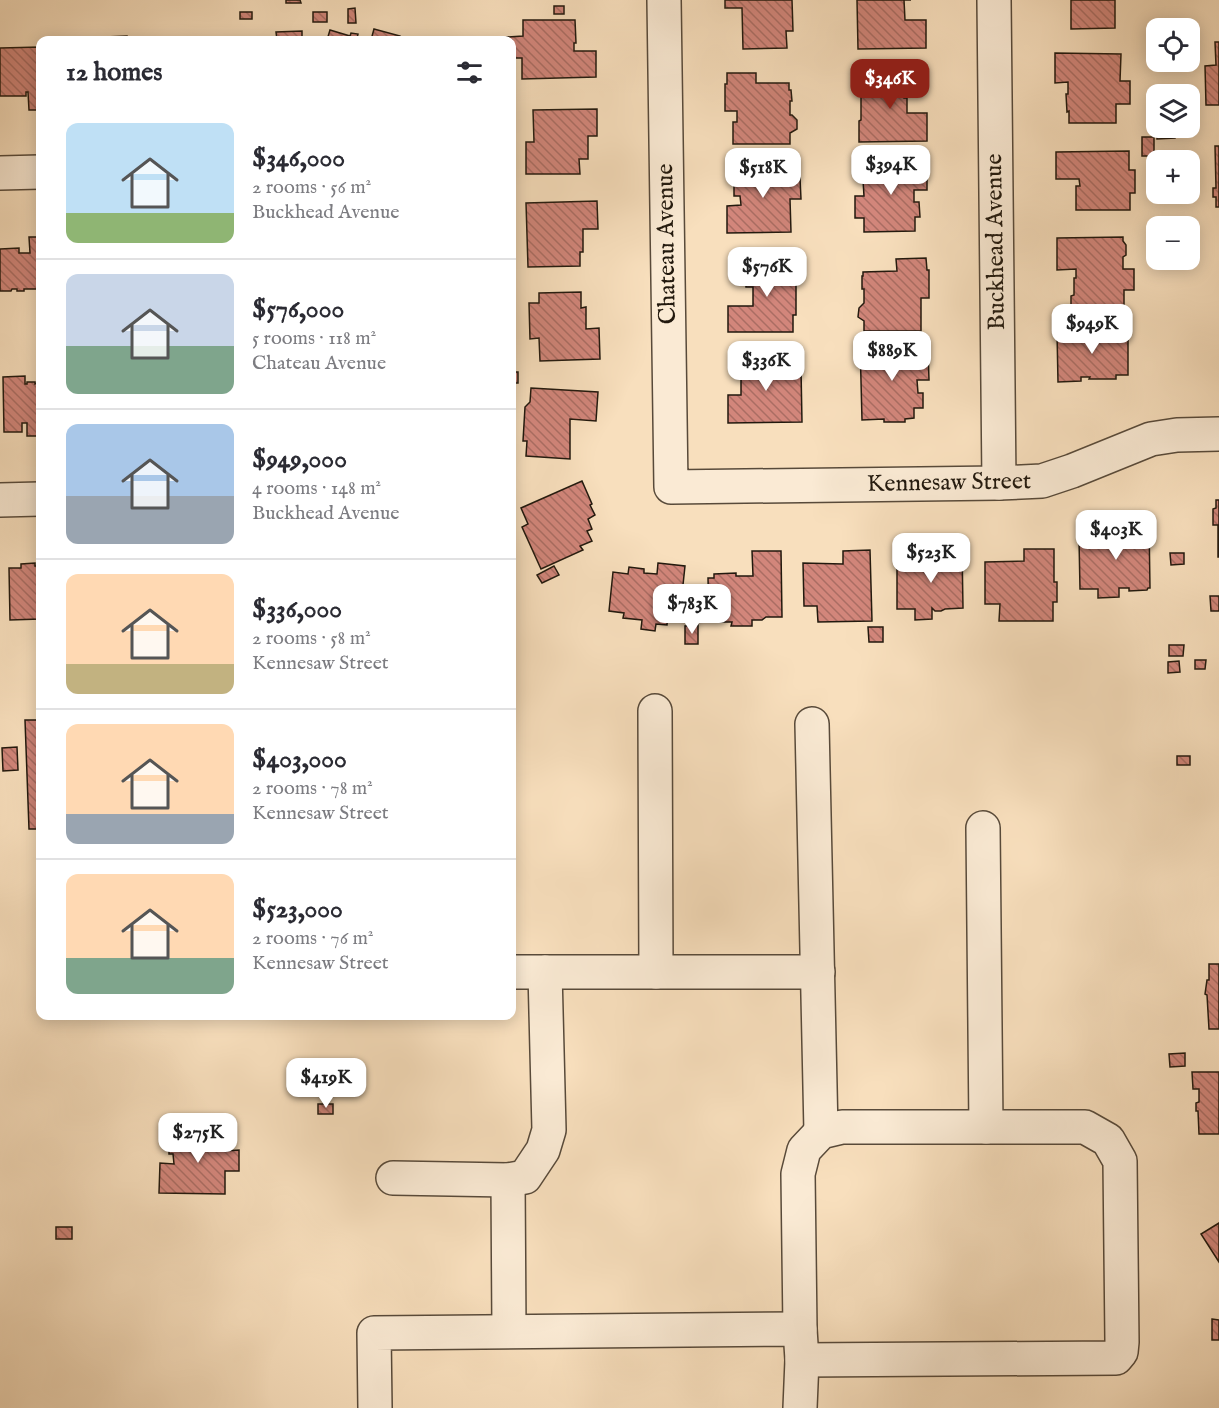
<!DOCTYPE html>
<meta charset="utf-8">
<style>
:root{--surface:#fff;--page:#f7f7f7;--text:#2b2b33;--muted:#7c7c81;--line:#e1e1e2;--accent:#8f2418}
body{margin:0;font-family:"IM FELL English",serif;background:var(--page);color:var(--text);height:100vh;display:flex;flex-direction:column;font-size:22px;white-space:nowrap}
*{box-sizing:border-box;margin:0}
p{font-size:20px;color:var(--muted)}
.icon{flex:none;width:33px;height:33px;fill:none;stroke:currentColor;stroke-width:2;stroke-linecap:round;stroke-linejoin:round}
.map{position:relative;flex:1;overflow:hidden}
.side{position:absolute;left:36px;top:36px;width:480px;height:984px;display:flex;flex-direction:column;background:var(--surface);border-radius:12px;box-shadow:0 3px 15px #0003}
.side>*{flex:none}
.tools{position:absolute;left:1146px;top:18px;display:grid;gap:12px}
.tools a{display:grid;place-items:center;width:54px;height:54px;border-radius:12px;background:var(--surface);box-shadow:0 3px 15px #0003;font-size:30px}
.price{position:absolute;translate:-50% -51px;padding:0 14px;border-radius:12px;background:#fff;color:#222;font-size:20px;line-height:39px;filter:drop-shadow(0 2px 3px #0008)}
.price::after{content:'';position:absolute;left:50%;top:36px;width:18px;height:14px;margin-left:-9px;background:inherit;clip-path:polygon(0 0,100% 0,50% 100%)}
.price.active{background:var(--accent);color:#fff}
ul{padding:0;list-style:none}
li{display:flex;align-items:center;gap:18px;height:150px;padding:0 30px}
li+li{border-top:2px solid var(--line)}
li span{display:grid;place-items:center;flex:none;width:168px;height:120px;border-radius:12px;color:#555}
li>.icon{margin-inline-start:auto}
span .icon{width:72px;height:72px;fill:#fffc;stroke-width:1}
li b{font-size:26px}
h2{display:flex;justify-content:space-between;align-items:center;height:72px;padding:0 30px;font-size:26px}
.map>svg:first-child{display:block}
.building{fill:url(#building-back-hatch);stroke:#22190e;stroke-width:1.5}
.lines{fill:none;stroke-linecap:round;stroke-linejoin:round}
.minor-casing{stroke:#584a3a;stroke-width:36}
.minor{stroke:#faead4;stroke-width:33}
.labels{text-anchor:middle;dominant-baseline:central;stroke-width:4.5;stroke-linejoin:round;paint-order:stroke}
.street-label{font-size:24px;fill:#22190e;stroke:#faead4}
</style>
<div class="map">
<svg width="1219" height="1408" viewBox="0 0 1219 1408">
<defs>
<pattern id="building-back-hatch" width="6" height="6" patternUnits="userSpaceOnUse" patternTransform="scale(1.5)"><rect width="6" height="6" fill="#d2867b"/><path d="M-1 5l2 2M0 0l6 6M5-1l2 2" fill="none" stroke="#aa6d63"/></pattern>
</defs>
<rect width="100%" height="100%" fill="#f8dfbd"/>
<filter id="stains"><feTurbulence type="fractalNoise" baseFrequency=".00333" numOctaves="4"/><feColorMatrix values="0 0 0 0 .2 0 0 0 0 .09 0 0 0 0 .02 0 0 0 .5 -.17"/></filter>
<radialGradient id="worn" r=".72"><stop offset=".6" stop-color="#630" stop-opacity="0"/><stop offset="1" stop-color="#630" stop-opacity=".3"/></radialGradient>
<g class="building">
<polygon points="286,0 300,0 301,3 286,3"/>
<polygon points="725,0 792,0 793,31 786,31 787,48 743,49 742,8 725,8"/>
<polygon points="857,0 911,0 904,0 905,20 926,20 926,48 858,49"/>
<polygon points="1071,0 1115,0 1115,28 1071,29"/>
<rect x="554" y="6" width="10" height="8"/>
<polygon points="355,8 356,23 348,23 348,9"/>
<rect x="240" y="12" width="12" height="7"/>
<rect x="313" y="12" width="14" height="10"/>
<polygon points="523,20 575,20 576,43 574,43 574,51 596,51 596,77 522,79 522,58 512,58 512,40 507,40 507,37 523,36"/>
<polygon points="374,29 400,36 399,40 371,40"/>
<polygon points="330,30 350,36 351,33 358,34 357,38 366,40 327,40"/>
<polygon points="302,31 302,40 277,40 276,32"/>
<polygon points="127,36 127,40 105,40 105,37"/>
<polygon points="1215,42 1219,42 1219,105 1206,105 1205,66 1216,65"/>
<polygon points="40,47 40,110 29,110 28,92 26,92 26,96 0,96 0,48"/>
<polygon points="1055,53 1121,54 1120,81 1130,81 1130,104 1116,104 1116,123 1069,123 1069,111 1067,112 1066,94 1068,94 1068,82 1055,83"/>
<polygon points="865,72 914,72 914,94 904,94 904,98 907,98 907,113 927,113 927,141 859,142 859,121 861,120 861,93 865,93"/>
<polygon points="727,73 756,73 756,83 789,83 789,90 791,90 792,101 790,101 790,115 792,115 797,120 797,129 790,133 790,144 733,144 733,122 737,122 737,111 725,111 725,84 727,84"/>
<polygon points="597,109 597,136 588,136 588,159 579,159 580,174 526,174 526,142 534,142 533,110"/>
<polygon points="1157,128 1175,128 1175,138 1157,139"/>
<rect x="1142" y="137" width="12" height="19"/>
<polygon points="1215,146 1219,146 1219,207 1216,207 1216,197 1213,197 1213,188 1216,188"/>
<polygon points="1129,151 1129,170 1135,170 1135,193 1130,193 1130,210 1076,210 1076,186 1080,186 1079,179 1056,179 1056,152"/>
<polygon points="789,163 789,178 800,178 801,199 790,199 791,232 727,233 727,206 741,205 740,196 734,196 734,178 740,178 739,164"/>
<polygon points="927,163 927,190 914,190 914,202 919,202 920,217 915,217 915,231 864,232 864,218 855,218 855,196 864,196 862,164"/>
<polygon points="597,201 598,229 583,229 583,252 580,252 580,266 528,267 526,203"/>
<polygon points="29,237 40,237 40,289 24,289 24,291 17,291 17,289 12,289 11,291 0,291 0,249 19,248 19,253 30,253"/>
<polygon points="1123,237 1123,241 1126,245 1126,255 1123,257 1123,269 1134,269 1134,290 1124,290 1124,308 1071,309 1071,296 1074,295 1074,278 1076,278 1076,269 1057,270 1057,238"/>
<polygon points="753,249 762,250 762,259 791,259 791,276 796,276 796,315 793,315 793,332 728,332 728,306 753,306 753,287 746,287 745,260 753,260"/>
<polygon points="926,258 927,270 929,270 929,298 921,298 921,331 864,331 864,321 858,317 859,308 864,303 864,289 862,289 862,276 863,276 863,272 897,271 896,259"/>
<polygon points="581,292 581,308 586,307 586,329 599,328 600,359 540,361 539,338 530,339 529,303 539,303 539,293"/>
<polygon points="1057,332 1128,332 1128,375 1116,375 1116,379 1089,379 1090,377 1081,377 1081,381 1058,382"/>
<polygon points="860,342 880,342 880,350 928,349 929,380 917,380 918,393 923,393 923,408 914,408 914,418 905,419 905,422 884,422 884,419 862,420"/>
<polygon points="738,355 783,355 783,369 801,369 802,422 728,423 728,395 741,395 741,374 739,375"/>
<rect x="512" y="372" width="6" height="11"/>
<polygon points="25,376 25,384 27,384 27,382 35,382 35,384 40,382 40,436 27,436 27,423 22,423 22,432 4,432 3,377"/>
<polygon points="531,388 598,392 596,421 570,419 570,459 526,456 527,441 523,441 525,407 530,402"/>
<polygon points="582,481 592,504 590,505 595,515 588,519 592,529 587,531 592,541 580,546 583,550 541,569 522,527 528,524 521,508"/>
<polygon points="1216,500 1219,500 1219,557 1218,557 1218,525 1213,525 1213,509 1216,508"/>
<polygon points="1149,522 1150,588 1148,588 1147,590 1129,591 1129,588 1119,588 1119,597 1098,598 1098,589 1080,589 1079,539 1084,539 1087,535 1096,534 1099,538 1103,538 1103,542 1118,543 1118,523"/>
<polygon points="962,548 963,608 945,609 941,611 935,611 932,608 932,619 915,620 915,609 897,609 897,559 920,558 921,565 927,565 928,568 937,568 937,549"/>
<polygon points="1024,549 1054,549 1054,582 1057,582 1057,602 1053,602 1053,621 999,621 1000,604 985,604 985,562 1024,561"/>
<polygon points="870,550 872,621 818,622 817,606 804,606 803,563 843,564 843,551"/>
<polygon points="752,551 781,551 782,617 766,617 762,620 752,620 752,626 731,626 732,622 709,622 708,578 714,578 714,574 736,573 736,576 753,576"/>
<polygon points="1170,553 1184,553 1184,564 1171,565"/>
<polygon points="35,563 35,566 40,566 40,619 10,620 9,568 21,568 21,564"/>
<polygon points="658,563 685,566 680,613 668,612 667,625 656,624 655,631 641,629 642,620 623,618 624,613 609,611 613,572 628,574 629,567 644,569 644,573 657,574"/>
<polygon points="554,566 559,575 542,583 537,575"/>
<polygon points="1210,596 1219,596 1219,611 1211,611"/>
<polygon points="698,625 698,644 685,644 685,626"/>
<polygon points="868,627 883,627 883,642 869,642"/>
<polygon points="1169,645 1184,645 1183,656 1169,656"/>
<polygon points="1195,660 1206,660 1205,669 1195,669"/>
<polygon points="1179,661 1180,672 1168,673 1168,662"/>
<polygon points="25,720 40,720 40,829 29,829"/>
<polygon points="17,747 18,770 3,771 2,748"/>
<rect x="1177" y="756" width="13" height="9"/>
<polygon points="1209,964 1219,964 1219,1029 1209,1029 1207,995 1205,994 1207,980 1209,980"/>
<polygon points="1185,1053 1185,1066 1170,1067 1169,1054"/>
<polygon points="1192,1072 1219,1072 1219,1134 1199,1134 1198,1111 1196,1111 1196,1103 1199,1102 1199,1089 1193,1089"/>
<rect x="318" y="1104" width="15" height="10"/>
<polygon points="169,1133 226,1134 225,1151 239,1150 239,1171 225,1171 225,1194 159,1193 160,1163 174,1164 173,1154 169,1154"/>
<polygon points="1219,1223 1219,1262 1201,1234"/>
<rect x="56" y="1227" width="16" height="12"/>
<polygon points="1212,1319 1219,1320 1219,1340 1212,1340"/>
</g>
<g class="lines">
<g class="minor-casing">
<g id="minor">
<polyline points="664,0 671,487 999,483 1042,481 1072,471 1151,439 1177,435 1219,434"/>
<polyline points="994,0 999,483"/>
<polyline points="0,173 40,172"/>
<polyline points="0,500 40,499"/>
<polyline points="655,711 656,972"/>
<polyline points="812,724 821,1132"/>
<polyline points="983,828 986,1127"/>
<polyline points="512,972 818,972"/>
<polyline points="393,1178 508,1180 525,1177 543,1150 549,1130 545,972"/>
<polyline points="508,1180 509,1331"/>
<polyline points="800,1329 798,1174 804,1150 821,1132 842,1127 1085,1127 1108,1140 1120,1161 1122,1342 1121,1352 1116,1358 802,1360"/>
<polyline points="375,1408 374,1333 800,1329 802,1360 800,1408"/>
</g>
</g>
<use href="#minor" class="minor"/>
</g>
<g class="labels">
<g class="street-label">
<text transform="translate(996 242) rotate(-91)">Buckhead Avenue</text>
<text transform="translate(667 244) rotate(-91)">Chateau Avenue</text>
<text transform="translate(949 483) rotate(-1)">Kennesaw Street</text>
</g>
</g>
<rect width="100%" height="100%" filter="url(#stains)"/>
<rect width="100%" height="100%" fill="url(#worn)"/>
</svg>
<div class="tools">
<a><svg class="icon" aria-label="locate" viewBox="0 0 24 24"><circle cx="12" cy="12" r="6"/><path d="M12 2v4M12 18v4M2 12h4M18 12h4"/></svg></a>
<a><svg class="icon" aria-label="layers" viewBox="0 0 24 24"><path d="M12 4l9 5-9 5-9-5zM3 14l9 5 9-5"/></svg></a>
<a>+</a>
<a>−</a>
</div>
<b class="price active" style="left:890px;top:110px">$346K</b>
<b class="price" style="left:891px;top:196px">$394K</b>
<b class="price" style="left:763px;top:199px">$518K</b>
<b class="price" style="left:767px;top:298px">$576K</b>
<b class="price" style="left:1092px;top:355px">$949K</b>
<b class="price" style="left:892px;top:382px">$889K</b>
<b class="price" style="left:766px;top:392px">$336K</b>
<b class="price" style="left:1116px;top:561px">$403K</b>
<b class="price" style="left:931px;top:584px">$523K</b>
<b class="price" style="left:692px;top:635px">$783K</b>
<b class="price" style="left:326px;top:1109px">$419K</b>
<b class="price" style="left:198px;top:1164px">$275K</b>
<section class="side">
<h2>12 homes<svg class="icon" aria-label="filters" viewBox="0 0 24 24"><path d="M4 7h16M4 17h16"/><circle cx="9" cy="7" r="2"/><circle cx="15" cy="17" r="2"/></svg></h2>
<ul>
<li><span style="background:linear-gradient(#bfe0f5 75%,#8fb573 0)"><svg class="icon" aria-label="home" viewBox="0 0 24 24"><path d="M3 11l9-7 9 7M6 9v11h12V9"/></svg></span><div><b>$346,000</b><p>2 rooms · 56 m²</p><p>Buckhead Avenue</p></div></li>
<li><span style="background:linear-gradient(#c9d6e8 60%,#7fa58c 0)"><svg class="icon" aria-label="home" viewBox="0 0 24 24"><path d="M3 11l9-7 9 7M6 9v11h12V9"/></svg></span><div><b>$576,000</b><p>5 rooms · 118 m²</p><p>Chateau Avenue</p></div></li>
<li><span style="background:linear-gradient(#a9c7e8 60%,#9aa5b1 0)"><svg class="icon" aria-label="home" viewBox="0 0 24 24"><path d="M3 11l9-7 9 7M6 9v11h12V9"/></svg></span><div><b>$949,000</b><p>4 rooms · 148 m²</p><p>Buckhead Avenue</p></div></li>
<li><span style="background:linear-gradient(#ffd9b3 75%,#c2b280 0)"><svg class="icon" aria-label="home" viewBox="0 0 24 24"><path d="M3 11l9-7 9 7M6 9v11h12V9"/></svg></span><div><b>$336,000</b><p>2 rooms · 58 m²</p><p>Kennesaw Street</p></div></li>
<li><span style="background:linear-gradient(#ffd9b3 75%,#9aa5b1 0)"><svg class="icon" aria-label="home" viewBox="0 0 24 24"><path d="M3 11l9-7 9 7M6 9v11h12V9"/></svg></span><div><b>$403,000</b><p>2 rooms · 78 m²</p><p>Kennesaw Street</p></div></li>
<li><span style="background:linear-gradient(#ffd9b3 70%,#7fa58c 0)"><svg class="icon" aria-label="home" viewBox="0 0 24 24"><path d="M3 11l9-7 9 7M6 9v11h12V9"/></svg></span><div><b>$523,000</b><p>2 rooms · 76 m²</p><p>Kennesaw Street</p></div></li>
</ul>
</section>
</div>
